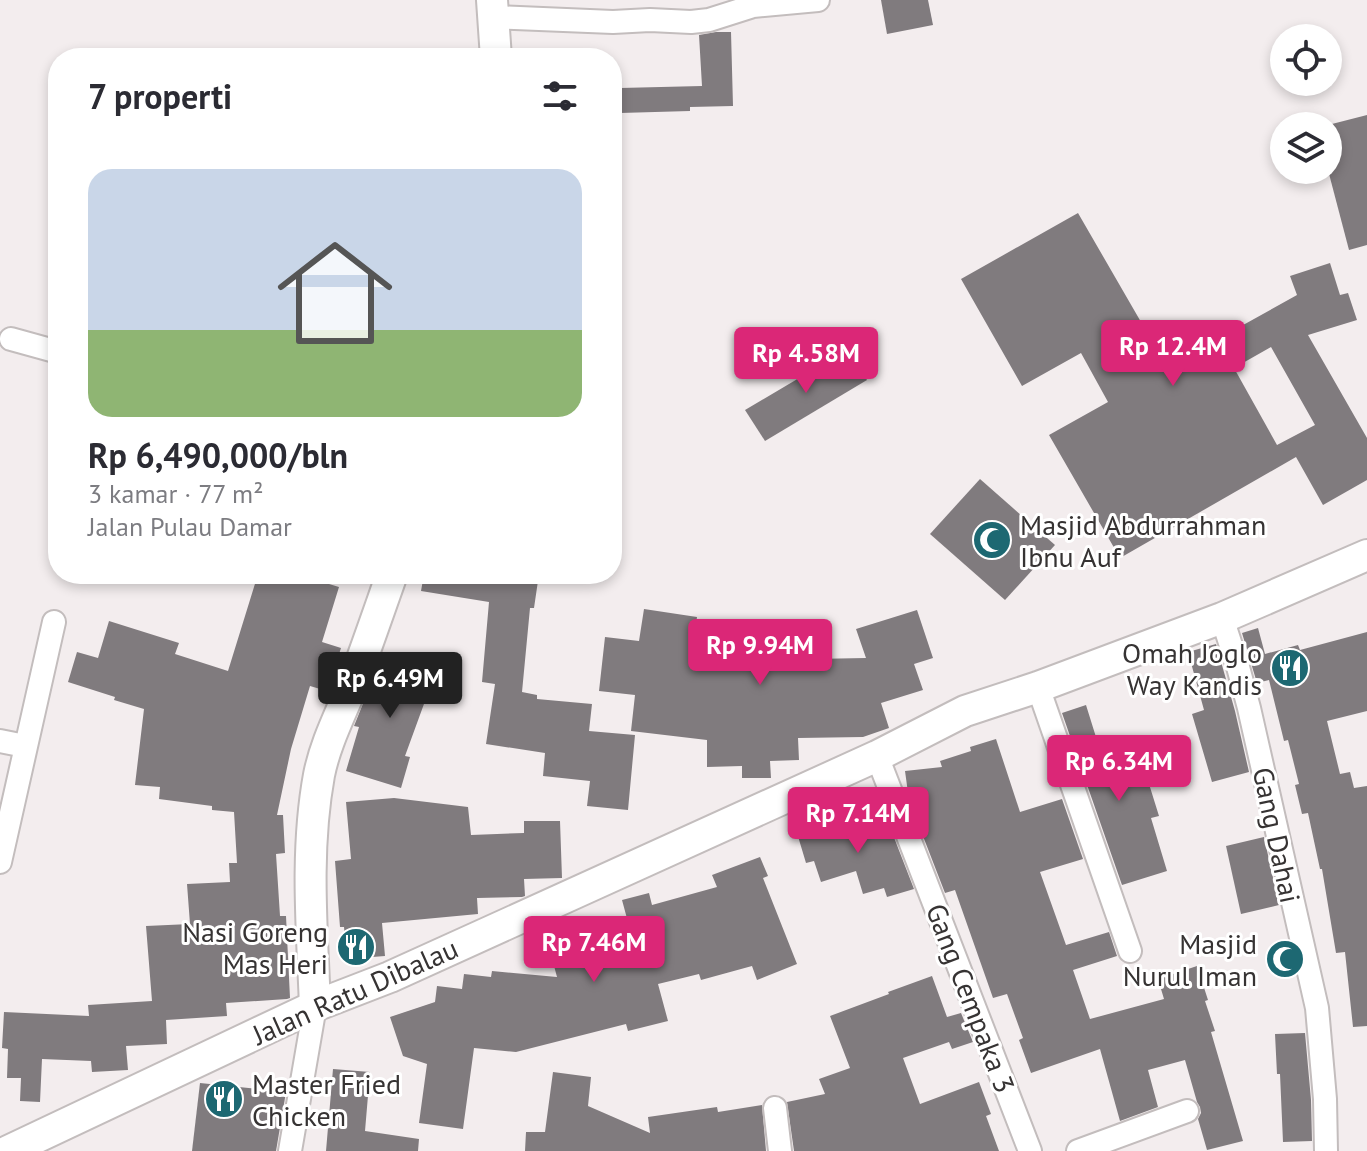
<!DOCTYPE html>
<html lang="id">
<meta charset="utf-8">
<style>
:root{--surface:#fff;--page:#f2f2f3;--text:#2b2b33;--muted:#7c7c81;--accent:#db2777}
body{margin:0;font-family:"PT Sans",sans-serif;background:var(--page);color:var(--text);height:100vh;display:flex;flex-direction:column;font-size:30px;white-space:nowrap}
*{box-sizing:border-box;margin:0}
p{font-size:26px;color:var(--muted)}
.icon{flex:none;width:44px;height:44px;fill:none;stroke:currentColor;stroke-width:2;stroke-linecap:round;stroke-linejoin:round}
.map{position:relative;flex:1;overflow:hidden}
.sheet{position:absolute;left:48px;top:48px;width:574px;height:536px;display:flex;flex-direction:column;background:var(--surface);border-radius:32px;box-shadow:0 4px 12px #0003}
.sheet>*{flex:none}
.controls{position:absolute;left:1270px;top:24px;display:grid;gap:16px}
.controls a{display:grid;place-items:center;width:72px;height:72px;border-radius:50%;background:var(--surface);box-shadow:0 4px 12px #0003;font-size:40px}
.price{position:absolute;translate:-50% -68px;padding:0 18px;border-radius:8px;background:var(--accent);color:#fff;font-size:26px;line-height:52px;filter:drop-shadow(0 2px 4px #0008)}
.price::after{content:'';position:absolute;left:50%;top:48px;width:24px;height:18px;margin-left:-12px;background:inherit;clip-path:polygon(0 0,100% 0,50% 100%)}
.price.active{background:#222;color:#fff}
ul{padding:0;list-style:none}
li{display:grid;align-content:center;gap:16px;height:424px;padding:0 40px}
li span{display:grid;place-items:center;height:248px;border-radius:24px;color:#555}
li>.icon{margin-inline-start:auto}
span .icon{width:144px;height:144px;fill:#fffc;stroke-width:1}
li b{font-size:34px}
h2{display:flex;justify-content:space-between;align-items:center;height:96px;padding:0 40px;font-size:34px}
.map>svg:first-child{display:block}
.building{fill:#807b7e;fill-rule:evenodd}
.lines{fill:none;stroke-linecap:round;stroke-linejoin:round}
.street-casing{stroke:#c3bdbd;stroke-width:26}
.secondary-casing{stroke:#c3bdbd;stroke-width:34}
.street{stroke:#fff;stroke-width:22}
.secondary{stroke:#fff;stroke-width:30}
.labels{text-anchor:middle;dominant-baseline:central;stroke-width:6;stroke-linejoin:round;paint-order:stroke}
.poi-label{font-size:28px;fill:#363333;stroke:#fff;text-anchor:end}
.street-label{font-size:28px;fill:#363333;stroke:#fff}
</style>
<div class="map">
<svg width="1367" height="1151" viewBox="0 0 1367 1151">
<rect width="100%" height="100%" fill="#f3edee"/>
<g class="building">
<polygon points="881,0 928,0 933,25 887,34"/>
<polygon points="716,32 731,32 733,106 690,107 690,111 620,113 620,88 702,86 699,35"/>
<polygon points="1367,115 1367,245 1349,250 1328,170 1328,125"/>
<path d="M1078,213L1141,322L1145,320L1171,365L1297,295L1290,276L1330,263L1340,295L1348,293L1357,320L1308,335L1367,438V480L1323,505L1296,457L1120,558L1049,435L1108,402L1081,353L1022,386L961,279ZM1271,347L1315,425L1277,445L1234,368Z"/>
<polygon points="848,349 867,380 765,441 745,410"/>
<polygon points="980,479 1055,545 1005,600 930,534"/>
<polygon points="258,574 296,574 339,587 322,642 341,648 327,691 310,686 291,749 277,815 283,815 285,853 276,854 280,916 286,916 290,998 287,999 226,1003 227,1016 166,1020 167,1044 126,1046 128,1070 92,1072 91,1061 42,1059 40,1102 20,1101 21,1078 7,1078 8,1049 2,1048 4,1012 89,1016 88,1005 152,1001 146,926 190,924 187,884 230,882 229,863 237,863 234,812 212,810 212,806 159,799 160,787 135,785 144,709 114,700 115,697 68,682 77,652 98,658 109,621 179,643 175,654 228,671"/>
<polygon points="424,574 539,574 534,608 530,608 522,692 537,695 537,699 592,704 589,731 635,735 628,810 587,806 590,781 543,776 545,753 486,744 495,684 482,682 489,602 421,591"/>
<polygon points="644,609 697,617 694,638 811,635 812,659 866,658 856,629 917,610 933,658 914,664 923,690 881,703 889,728 863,737 798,738 799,760 770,761 771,778 742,778 742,766 707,767 707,740 631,731 635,695 599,691 605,637 639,641"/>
<polygon points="1258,628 1265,654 1298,645 1300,650 1367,632 1367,711 1327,721 1340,774 1350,772 1354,788 1367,786 1367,1026 1353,1027 1345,952 1336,953 1322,869 1320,869 1308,813 1302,814 1295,785 1299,784 1288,740 1284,741 1269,680 1257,683 1242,633"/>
<polygon points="1216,644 1235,711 1249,772 1212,782 1192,714 1204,710 1188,652"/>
<polygon points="383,654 436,671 405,756 410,757 401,788 346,771 359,727 354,726"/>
<polygon points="1086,705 1105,766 1140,755 1159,816 1151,818 1167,871 1122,885 1062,713"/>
<polygon points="996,739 1020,812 1062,799 1083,859 1040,872 1066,945 1109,932 1117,956 1073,970 1090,1019 1164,999 1158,979 1197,966 1208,1000 1205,1001 1215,1031 1211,1032 1243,1141 1207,1150 1198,1119 1201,1113 1200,1107 1197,1102 1185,1060 1148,1070 1158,1107 1120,1121 1100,1049 1031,1073 1019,1040 1023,1038 1007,994 993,998 955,890 945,893 909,800 905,771 942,767 940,761 971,751 970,747"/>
<polygon points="394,798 468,807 471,835 524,833 524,821 560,821 562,878 524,879 525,896 522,897 477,898 478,914 382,923 385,956 347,959 344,927 340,927 335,861 351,859 346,802"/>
<polygon points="874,814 877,825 888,822 914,889 887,897 884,888 863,894 856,871 821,882 814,861 806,863 797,833 830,824 831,827"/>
<polygon points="1264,837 1279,905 1241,914 1226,846"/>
<polygon points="760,857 768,876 763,878 797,964 757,980 752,966 701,980 699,974 658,984 668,1021 628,1031 626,1024 516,1052 474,1048 463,1129 419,1123 427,1064 403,1056 390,1017 435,1002 437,986 462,989 464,974 491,977 492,971 557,977 546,936 575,929 580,948 583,947 583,950 632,937 622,900 649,893 652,905 717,887 712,875"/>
<polygon points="932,976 947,1017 961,1013 973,1042 952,1049 949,1042 903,1058 920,1104 979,1082 991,1114 986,1116 999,1151 794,1151 787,1102 825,1094 819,1079 850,1068 830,1016 889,994 888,992"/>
<polygon points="1305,1033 1311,1100 1312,1141 1283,1142 1280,1074 1277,1074 1275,1034"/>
<polygon points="333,1069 370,1072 365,1131 419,1139 418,1151 326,1151"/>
<polygon points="553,1072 591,1077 588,1106 650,1133 648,1117 717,1107 718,1112 762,1105 766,1151 525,1151 526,1132 545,1132"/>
<polygon points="200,1083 286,1092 276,1151 192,1151"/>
</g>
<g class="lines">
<g class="street-casing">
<g id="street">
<polyline points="493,17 613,22 650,20 691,22 709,20 753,6 818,0"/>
<polyline points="11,339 58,352"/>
<polyline points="1222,618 1238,667 1249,708 1317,1008 1325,1099 1326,1151"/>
<polyline points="1038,687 1130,951"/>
<polyline points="0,741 25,746"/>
<polyline points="877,756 1030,1151"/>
<polyline points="0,862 54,622"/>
<polyline points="775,1108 780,1151"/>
<polyline points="290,1151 315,1006"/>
<polyline points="1078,1151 1187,1111"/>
</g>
</g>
<g class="secondary-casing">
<g id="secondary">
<polyline points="492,0 496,58"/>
<path d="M315,1006C312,930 305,851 319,775C326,740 343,710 355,678C368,643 380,608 392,574"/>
<polyline points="8,1151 315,1006 390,977 877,756 965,711 1038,687 1222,618 1367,555"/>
</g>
</g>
<use href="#street" class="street"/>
<use href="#secondary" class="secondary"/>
</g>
<defs>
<g id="mosque-disc" transform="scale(2)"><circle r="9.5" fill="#1d6872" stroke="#fff"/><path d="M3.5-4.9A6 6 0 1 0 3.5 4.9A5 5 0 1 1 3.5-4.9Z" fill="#fff"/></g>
<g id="restaurant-disc" transform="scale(2)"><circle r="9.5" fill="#1d6872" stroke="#fff"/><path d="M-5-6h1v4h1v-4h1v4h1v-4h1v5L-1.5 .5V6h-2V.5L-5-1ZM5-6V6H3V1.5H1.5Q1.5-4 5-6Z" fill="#fff"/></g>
</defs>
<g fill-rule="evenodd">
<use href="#mosque-disc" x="992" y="540"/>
<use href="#restaurant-disc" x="1290" y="668"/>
<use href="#restaurant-disc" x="356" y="947"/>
<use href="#mosque-disc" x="1285" y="959"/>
<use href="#restaurant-disc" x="224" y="1099"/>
</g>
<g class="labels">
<g class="poi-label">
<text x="1020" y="524" text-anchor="start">Masjid Abdurrahman<tspan x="1020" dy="32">Ibnu Auf</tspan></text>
<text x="1262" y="652">Omah Joglo<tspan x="1262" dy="32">Way Kandis</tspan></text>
<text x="328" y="931">Nasi Goreng<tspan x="328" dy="32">Mas Heri</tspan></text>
<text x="1257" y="943">Masjid<tspan x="1257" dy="32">Nurul Iman</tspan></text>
<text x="252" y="1083" text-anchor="start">Master Fried<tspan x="252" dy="32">Chicken</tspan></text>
</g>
<g class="street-label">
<text transform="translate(1277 835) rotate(78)">Gang Dahai</text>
<text transform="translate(355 991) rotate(-24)">Jalan Ratu Dibalau</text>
<text transform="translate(971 998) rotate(69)">Gang Cempaka 3</text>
</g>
</g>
</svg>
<div class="controls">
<a><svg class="icon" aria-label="locate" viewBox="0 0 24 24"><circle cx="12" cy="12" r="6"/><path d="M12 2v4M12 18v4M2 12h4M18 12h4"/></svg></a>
<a><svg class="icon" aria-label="layers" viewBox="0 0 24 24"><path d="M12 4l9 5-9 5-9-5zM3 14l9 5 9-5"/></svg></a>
</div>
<b class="price" style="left:1173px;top:388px">Rp 12.4M</b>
<b class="price" style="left:806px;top:395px">Rp 4.58M</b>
<b class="price" style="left:760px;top:687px">Rp 9.94M</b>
<b class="price active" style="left:390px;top:720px">Rp 6.49M</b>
<b class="price" style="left:1119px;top:803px">Rp 6.34M</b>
<b class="price" style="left:858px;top:855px">Rp 7.14M</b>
<b class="price" style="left:594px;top:984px">Rp 7.46M</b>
<section class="sheet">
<h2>7 properti<svg class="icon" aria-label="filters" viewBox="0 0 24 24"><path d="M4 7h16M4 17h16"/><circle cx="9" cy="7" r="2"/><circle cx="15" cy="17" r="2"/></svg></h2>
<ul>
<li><span style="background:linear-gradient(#c9d6e8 65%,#8fb573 0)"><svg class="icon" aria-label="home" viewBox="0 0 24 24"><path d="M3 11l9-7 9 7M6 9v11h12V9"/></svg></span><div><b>Rp 6,490,000/bln</b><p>3 kamar · 77 m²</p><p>Jalan Pulau Damar</p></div></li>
</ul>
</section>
</div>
